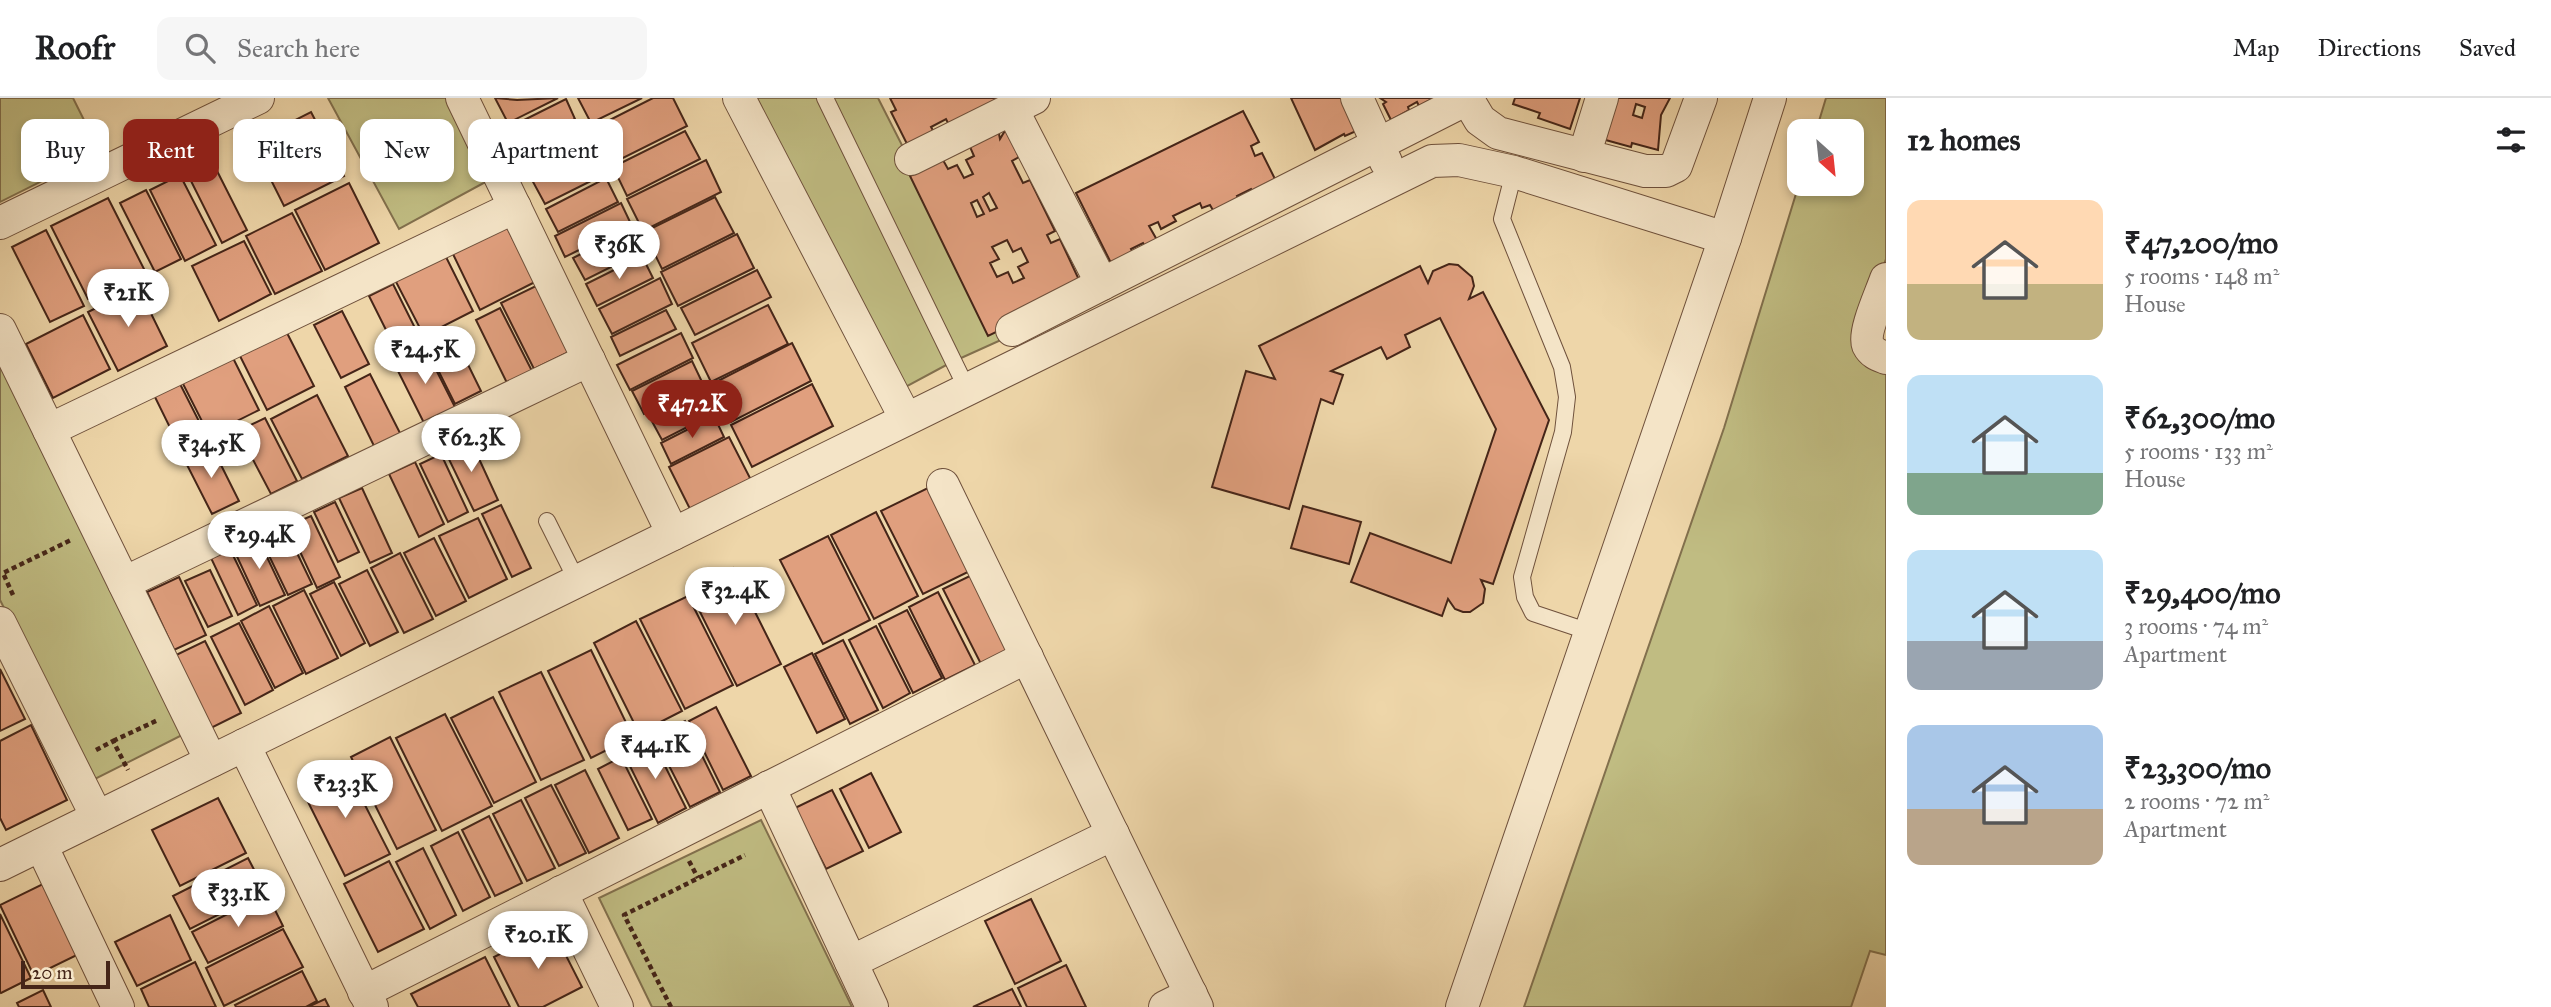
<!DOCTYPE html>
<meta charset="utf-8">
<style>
:root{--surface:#fff;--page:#f6f6f6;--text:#202124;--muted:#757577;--line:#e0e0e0;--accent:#8f2418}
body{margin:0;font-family:"IM FELL Great Primer",serif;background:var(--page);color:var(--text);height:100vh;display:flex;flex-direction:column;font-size:26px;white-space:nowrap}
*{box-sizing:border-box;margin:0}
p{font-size:23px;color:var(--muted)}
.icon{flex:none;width:38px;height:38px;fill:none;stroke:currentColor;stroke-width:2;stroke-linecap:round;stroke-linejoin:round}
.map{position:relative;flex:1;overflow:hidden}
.drawer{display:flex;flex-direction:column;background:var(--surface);width:665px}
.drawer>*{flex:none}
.guide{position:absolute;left:21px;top:21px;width:665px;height:63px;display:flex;gap:14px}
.needle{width:46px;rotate:153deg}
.controls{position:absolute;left:1787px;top:21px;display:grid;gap:14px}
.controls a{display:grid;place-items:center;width:77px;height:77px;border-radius:14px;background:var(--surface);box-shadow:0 4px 10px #0003;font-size:35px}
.scale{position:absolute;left:21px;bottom:18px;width:89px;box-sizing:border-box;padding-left:7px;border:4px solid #452518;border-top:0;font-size:19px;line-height:24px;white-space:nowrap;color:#452518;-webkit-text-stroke:5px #f4e4c7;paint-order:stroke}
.price{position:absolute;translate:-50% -60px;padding:0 16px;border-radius:24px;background:#fff;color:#222;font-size:23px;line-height:46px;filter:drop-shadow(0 2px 4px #0008)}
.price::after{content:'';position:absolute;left:50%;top:42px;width:21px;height:16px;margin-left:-10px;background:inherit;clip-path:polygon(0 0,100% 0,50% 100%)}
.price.selected{background:var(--accent);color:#fff}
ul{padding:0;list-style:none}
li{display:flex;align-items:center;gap:21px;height:175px;padding:0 21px}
li span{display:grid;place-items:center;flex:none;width:196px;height:140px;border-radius:14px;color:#555}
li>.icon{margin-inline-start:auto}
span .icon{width:84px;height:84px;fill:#fffc;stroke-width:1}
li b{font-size:30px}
h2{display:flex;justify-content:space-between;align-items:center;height:84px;padding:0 21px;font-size:30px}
.tag{padding:0 24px;border-radius:14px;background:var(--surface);box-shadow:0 4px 10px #0003;font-size:24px;line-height:63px}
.tag.selected{background:var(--accent);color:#fff}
header{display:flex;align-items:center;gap:42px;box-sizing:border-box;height:98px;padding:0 35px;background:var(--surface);border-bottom:2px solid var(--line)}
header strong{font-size:33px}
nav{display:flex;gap:38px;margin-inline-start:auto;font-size:24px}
.search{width:490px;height:63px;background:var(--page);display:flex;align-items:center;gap:18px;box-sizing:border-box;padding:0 24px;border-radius:14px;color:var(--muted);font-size:26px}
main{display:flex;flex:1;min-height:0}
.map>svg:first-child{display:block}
.green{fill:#c0bc82;stroke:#82704d;stroke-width:2}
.building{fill:#e09f7e;stroke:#452518;stroke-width:2;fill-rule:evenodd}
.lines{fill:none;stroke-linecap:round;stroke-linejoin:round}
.lane-casing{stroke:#6f513c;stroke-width:18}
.street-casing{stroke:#6f513c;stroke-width:34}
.path{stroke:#452518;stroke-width:4.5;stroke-dasharray:5 3.5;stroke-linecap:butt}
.lane{stroke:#f4e4c7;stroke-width:16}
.street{stroke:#f4e4c7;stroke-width:32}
</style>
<header>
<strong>Roofr</strong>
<div class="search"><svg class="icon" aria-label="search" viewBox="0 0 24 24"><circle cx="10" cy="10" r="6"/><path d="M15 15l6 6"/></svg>Search here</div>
<nav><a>Map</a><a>Directions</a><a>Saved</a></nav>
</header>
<main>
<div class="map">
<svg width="1886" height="909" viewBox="0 0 1886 909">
<rect width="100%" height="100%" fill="#eed6a9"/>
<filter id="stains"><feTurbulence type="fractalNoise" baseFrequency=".00286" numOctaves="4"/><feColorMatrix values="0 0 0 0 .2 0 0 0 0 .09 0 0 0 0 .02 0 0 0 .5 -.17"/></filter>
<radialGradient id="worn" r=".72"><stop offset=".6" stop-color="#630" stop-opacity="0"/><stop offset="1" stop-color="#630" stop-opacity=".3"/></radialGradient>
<g class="green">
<polygon points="0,0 73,0 100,54 0,104"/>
<polygon points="328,0 447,0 491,81 399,131"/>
<polygon points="754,0 878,0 1001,242 950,265 900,292"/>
<polygon points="1826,0 1886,0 1886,161 1854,252 1886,263 1886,857 1870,853 1851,909 1524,909 1724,330 1799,86 1852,86 1852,33 1816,33"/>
<polygon points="0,236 198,629 91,683 0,502"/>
<polygon points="761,722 852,909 652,909 599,800"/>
</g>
<g class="building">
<polygon points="495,0 517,2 558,0 508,25"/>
<polygon points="578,0 642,0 591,25"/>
<polygon points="653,0 673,0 687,28 609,67 592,31"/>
<polygon points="890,0 1001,0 950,29 946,21 931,29 935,36 909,50 891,14 896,12"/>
<polygon points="1291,0 1351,0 1363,30 1345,38 1344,36 1315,52"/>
<polygon points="1380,0 1434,0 1419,8 1417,4 1408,9 1409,12 1391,22 1383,6 1386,4"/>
<polygon points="1515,0 1580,0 1570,31 1538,20 1540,15 1513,6"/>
<path d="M1614,0H1670L1661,17L1658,52L1632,45L1631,49L1602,41ZM1636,6L1645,9L1642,20L1633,17Z"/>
<polygon points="566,1 575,21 520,49 510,29"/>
<polygon points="1243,13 1259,44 1251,48 1255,58 1262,55 1276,83 1253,95 1251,91 1237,98 1239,102 1214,114 1210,107 1202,110 1200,105 1173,118 1176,123 1161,131 1158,124 1149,128 1157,142 1145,149 1143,145 1131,151 1133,155 1111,165 1076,95"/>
<polygon points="311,14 344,78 284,108 252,44"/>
<polygon points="575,26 587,48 534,75 523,52"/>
<path d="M998,31L1000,41L1006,31L1019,59L1012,63L1023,85L1030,82L1055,133L1047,137L1051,145L1060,141L1080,184L1025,220L988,238L910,78L943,62L948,71L957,67L964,80L973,76L966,62L974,58L970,49ZM989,95L997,110L990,113L983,99ZM977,102L984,116L977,119L971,105ZM1007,142L1013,154L1021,150L1028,164L1018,169L1024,180L1013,185L1008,174L997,179L990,165L999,161L992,149Z"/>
<polygon points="685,33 700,61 627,98 613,69"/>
<polygon points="593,51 605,76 545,106 532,82"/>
<polygon points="706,62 721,94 643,133 627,101"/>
<polygon points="213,65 247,132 222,145 188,77"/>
<polygon points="180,77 216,147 185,163 150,92"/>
<polygon points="606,80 618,104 558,134 546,111"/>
<polygon points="349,85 379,145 325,172 295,112"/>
<polygon points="146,92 181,161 155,174 120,105"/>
<polygon points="715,99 734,135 662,171 644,134"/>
<polygon points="108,100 145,173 88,201 51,128"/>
<polygon points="621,105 631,126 565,159 555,138"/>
<polygon points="292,115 322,173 275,196 246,138"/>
<polygon points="506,127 535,184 480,212 452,154"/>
<polygon points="632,130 643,153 585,182 573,160"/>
<polygon points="46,132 84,208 50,224 12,149"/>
<polygon points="737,136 754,170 678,208 661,174"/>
<polygon points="244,143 271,196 219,223 192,168"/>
<polygon points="444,155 473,213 424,238 394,180"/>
<polygon points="642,158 653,180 597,208 586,186"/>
<polygon points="1449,166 1458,167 1472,179 1474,188 1469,201 1483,194 1549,322 1493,486 1481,482 1485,491 1483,505 1470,514 1463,514 1455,511 1448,501 1442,518 1351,484 1370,435 1451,465 1496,331 1440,220 1405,237 1410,249 1387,261 1381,249 1331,273 1343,277 1333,306 1321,301 1289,411 1212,389 1246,273 1275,281 1259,248 1420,168 1428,185 1433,173"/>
<polygon points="757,172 771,199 695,237 681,210"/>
<polygon points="660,180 672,206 612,236 599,211"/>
<polygon points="393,186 420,240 396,252 369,198"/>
<polygon points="540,186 573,252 534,271 501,205"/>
<polygon points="138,189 167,248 118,273 88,214"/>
<polygon points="768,207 788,246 711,284 692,245"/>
<polygon points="500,210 532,273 507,285 476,222"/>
<polygon points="666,212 676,231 620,258 611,239"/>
<polygon points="342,213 369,266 341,280 314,227"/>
<polygon points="83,217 110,271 53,300 26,246"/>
<polygon points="450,230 481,293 455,306 424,244"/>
<polygon points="285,231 314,288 267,312 238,254"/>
<polygon points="681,235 693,260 630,292 617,267"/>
<polygon points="792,245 811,283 731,324 712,286"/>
<polygon points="423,246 458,315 427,331 392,261"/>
<polygon points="230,254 259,312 209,337 180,280"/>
<polygon points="692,263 703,286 644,316 632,293"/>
<polygon points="370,276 401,337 375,350 345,289"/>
<polygon points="176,278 208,341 182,354 151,291"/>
<polygon points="812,286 833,328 752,369 731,327"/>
<polygon points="704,288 717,314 662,342 648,316"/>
<polygon points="317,297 348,358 302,381 271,321"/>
<polygon points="714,318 724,339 671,366 661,345"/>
<polygon points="265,320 297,383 271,396 238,333"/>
<polygon points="469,339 498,402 474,413 444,351"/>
<polygon points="729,339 751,382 691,413 669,369"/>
<polygon points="211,347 239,403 212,416 184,361"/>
<polygon points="441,356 468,414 448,424 420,366"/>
<polygon points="415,364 444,426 419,439 389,376"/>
<polygon points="934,387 976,470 923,496 881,413"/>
<polygon points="362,390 392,455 370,465 339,400"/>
<polygon points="335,404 359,454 338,464 314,414"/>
<polygon points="501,407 531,470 512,479 482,416"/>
<polygon points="1303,408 1361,424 1349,466 1291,450"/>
<polygon points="876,414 918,498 874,521 831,437"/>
<polygon points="311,418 340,479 317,490 288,428"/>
<polygon points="478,420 507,481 469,500 439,438"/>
<polygon points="284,428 312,486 288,497 260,439"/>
<polygon points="257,438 285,497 260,508 233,450"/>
<polygon points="828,438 870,522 823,546 780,462"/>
<polygon points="434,440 466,503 436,518 404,455"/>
<polygon points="230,451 257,507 238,517 211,460"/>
<polygon points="400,455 433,521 404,535 371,470"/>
<polygon points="733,470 781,566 737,588 689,492"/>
<polygon points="210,472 232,518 208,529 185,483"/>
<polygon points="367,472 398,534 370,548 339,486"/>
<polygon points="978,474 1016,549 981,566 943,491"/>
<polygon points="179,479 206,537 174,552 147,494"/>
<polygon points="334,484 365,545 341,558 310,496"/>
<polygon points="304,492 338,560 306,576 273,508"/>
<polygon points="938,494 975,567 945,582 909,509"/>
<polygon points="688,498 733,587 685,611 640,521"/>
<polygon points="269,508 303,575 275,590 241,523"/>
<polygon points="907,512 942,580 913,595 879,526"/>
<polygon points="636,523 682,613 639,635 594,545"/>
<polygon points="239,525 273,592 245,607 211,539"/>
<polygon points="876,528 910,595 883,610 849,542"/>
<polygon points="843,542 878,612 850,626 815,556"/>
<polygon points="205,543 241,615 209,631 172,559"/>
<polygon points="591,552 633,639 591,660 548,573"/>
<polygon points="812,555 845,621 817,635 784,569"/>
<polygon points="0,571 25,621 0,633"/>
<polygon points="541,574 584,662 541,682 499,594"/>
<polygon points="493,599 536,684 494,705 451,620"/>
<polygon points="716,609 751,678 723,692 689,623"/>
<polygon points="445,616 492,708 442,733 396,640"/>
<polygon points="685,623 720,694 690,709 654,638"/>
<polygon points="31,627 67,702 6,732 0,720 0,643"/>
<polygon points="390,639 436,732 397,751 351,659"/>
<polygon points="652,642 686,710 658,725 624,656"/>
<polygon points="621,659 652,721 628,732 598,671"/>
<polygon points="344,666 390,756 345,778 300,688"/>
<polygon points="585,672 619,740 589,755 555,687"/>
<polygon points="871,675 901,734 869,750 840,691"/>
<polygon points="551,687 586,755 559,768 525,700"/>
<polygon points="832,692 863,753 826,771 795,710"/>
<polygon points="218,700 246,755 180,788 152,732"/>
<polygon points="521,702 555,770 527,783 493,716"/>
<polygon points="489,718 522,785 495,798 462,732"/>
<polygon points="458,734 490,799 463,813 431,748"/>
<polygon points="423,750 456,817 430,831 396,764"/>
<polygon points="248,760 265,793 190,831 173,798"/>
<polygon points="389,763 424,831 378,854 344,786"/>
<polygon points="49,783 83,854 34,878 0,807"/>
<polygon points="267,796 283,828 208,865 192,834"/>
<polygon points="1031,801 1061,863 1015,886 985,823"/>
<polygon points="0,816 31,880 1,895 0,894"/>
<polygon points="170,817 191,862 137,888 115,844"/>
<polygon points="552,830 582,889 543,909 519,909 494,859"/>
<polygon points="283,831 303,869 224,908 206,870"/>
<polygon points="485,859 510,909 418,909 411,896"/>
<polygon points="195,864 216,909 149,909 141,891"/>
<polygon points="1066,867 1086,909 1027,909 1018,890"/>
<polygon points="302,873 317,903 306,909 236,909 235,907"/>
<polygon points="1012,891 1021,909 973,909"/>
<polygon points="43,892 51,909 19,909 17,905"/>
<polygon points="325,901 329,909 308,909"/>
</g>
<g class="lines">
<g class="lane-casing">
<g id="lane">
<polyline points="825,0 967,291"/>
<polyline points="1514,74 1502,121 1562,269 1567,299 1563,334 1522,479 1525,499 1533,515 1590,534"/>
<polyline points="547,423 577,483"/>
</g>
</g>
<g class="street-casing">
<g id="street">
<polyline points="462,0 673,436"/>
<polyline points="739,0 906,321"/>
<polyline points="1357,0 1386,64"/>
<polyline points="1467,0 1480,22 1498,35 1645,73 1666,73 1676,68 1701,0"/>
<polyline points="1012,11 1102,186 1469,0"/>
<polyline points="1584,58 1602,0"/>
<polyline points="911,61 1034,0"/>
<polyline points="0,125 258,0"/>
<path d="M1886,181C1881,196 1863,234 1868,247C1872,255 1878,257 1886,260"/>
<polyline points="0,232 211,663"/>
<polyline points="1012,232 1102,186"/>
<polyline points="49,332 515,109"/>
<polyline points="943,387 1197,909"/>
<polyline points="124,485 589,262"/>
<polyline points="0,525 97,719"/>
<polyline points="244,647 372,909"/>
<polyline points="769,689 872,909"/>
<polyline points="41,747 118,909"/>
<polyline points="0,767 1432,63 1459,62 1514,74 1725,140"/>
<polyline points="561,794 617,909"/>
<polyline points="851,864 1113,736"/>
<polyline points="364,894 1027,559"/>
<polyline points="1165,909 1191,896"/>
<polyline points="1462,909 1725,140 1770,0"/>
</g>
</g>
<g class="path">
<polyline points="13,497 3,475 71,442"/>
<polyline points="113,643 158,622"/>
<polyline points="96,652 113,643 128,672"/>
<polyline points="689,763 698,780"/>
<polyline points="671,909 624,817 745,757"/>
</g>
<use href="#lane" class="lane"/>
<use href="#street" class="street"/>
</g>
<rect width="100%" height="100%" filter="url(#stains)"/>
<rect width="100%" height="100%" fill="url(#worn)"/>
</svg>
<div class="controls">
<a><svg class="needle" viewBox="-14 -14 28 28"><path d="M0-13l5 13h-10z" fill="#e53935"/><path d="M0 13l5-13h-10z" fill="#757577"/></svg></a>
</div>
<div class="scale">20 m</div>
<b class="price" style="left:619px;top:183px">₹36K</b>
<b class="price" style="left:128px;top:231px">₹21K</b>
<b class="price" style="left:425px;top:288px">₹24.5K</b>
<b class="price selected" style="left:692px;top:342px">₹47.2K</b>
<b class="price" style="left:471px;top:376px">₹62.3K</b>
<b class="price" style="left:211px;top:382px">₹34.5K</b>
<b class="price" style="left:259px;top:473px">₹29.4K</b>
<b class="price" style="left:735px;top:529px">₹32.4K</b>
<b class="price" style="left:655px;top:683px">₹44.1K</b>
<b class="price" style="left:345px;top:722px">₹23.3K</b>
<b class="price" style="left:238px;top:831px">₹33.1K</b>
<b class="price" style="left:538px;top:873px">₹20.1K</b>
<div class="guide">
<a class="tag">Buy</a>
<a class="tag selected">Rent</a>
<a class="tag">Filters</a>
<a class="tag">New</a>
<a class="tag">Apartment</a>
</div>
</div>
<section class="drawer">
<h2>12 homes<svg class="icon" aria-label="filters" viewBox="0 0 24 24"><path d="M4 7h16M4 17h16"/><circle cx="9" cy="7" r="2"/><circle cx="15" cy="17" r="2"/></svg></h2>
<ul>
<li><span style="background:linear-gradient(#ffd9b3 60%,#c2b280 0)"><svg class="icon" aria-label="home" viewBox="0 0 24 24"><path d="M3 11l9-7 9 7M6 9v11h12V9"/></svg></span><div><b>₹47,200/mo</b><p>5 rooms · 148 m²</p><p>House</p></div></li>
<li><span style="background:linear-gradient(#bfe0f5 70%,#7fa58c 0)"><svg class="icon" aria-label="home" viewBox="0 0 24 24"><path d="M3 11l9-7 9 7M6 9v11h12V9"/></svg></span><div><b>₹62,300/mo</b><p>5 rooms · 133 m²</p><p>House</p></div></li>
<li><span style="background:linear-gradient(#bfe0f5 65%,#9aa5b1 0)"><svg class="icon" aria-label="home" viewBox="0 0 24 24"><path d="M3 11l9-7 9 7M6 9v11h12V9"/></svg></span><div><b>₹29,400/mo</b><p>3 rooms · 74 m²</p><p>Apartment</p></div></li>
<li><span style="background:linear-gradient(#a9c7e8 60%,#b9a48a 0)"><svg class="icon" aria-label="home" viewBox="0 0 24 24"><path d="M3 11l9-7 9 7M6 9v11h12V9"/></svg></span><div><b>₹23,300/mo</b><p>2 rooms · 72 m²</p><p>Apartment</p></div></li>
</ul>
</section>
</main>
